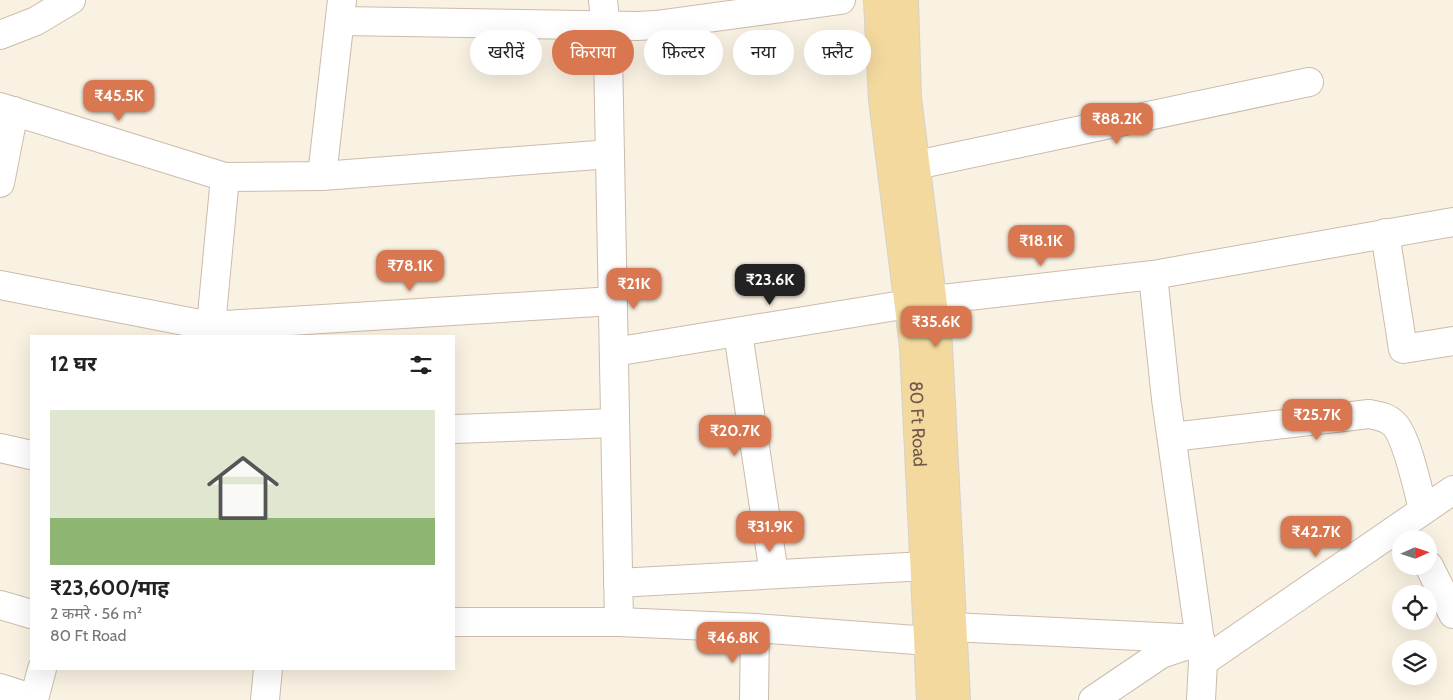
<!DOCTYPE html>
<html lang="hi">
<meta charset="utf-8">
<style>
:root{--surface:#fff;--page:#f2f2f2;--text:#222;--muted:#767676;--line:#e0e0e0;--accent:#d97750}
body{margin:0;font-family:Cabin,"Noto Sans Devanagari",sans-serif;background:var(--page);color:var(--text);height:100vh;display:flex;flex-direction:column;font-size:19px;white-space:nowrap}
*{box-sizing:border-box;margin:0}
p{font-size:16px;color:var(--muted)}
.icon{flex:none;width:28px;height:28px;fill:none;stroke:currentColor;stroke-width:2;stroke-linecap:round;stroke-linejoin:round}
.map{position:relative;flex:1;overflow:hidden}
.side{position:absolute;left:30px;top:335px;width:425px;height:335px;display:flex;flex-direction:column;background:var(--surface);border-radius:0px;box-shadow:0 5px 20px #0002}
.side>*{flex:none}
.guide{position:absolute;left:470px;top:30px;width:475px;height:45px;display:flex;gap:10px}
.needle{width:32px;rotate:87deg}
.buttons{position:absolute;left:1392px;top:530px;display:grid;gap:10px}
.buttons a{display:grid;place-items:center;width:45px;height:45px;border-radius:50%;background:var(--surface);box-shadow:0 5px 20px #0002;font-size:25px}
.price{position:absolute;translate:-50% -42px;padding:0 11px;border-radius:10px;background:var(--accent);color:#fff;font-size:16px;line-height:32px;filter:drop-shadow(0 1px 2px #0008)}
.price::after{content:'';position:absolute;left:50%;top:30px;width:15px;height:11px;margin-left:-8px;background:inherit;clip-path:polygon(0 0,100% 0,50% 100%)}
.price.on{background:#222;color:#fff}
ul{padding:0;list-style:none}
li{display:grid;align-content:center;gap:10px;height:265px;padding:0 20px}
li+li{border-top:1px solid var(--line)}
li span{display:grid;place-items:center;height:155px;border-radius:0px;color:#555}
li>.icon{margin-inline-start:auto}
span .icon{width:90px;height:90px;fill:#fffc;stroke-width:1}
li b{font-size:21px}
h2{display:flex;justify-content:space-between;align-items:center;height:60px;padding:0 20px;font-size:21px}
.tag{padding:0 18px;border-radius:22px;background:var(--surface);box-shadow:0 5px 20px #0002;font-size:18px;line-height:45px}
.tag.on{background:var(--accent);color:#fff}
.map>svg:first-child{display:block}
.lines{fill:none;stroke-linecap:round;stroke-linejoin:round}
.minor-casing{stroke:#cbbcac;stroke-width:30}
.major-casing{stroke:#d6d1cc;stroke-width:30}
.minor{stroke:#fff;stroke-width:28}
.major{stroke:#f3d99e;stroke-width:28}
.labels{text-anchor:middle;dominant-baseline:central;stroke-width:4;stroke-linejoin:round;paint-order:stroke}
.street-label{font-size:18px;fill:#6e594a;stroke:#fdf6e6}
</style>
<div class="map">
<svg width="1453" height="700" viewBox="0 0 1453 700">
<rect width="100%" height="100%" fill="#f9f1e1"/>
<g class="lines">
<g class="minor-casing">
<g id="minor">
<polyline points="603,0 608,53 619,622"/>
<polyline points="341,21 637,26 656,25 841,0"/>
<polyline points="0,35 36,21 71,0"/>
<polyline points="0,107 225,177 322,176 610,154"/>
<polyline points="916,165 1309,82"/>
<polyline points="322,176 342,0"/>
<polyline points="0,183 14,111"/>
<polyline points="1385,233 1403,349 1453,341"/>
<polyline points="1153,275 1166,399 1203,662 1201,700"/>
<polyline points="0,285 210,326 613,301"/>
<polyline points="738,333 774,574"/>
<polyline points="210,336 225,177"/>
<polyline points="614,352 933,300 1153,275 1453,222"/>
<polyline points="454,429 615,423"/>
<path d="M1172,437L1369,414C1379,416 1387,417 1394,424C1407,437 1418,490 1423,509"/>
<polyline points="0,448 31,455"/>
<polyline points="1429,566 1453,614"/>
<polyline points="618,583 925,566"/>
<polyline points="0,605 31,614"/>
<polyline points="454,622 619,622 755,628 929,641"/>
<polyline points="952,627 1200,639"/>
<polyline points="1203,662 1453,490"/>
<polyline points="0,688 34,699 42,669"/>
<polyline points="265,700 268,669"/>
<polyline points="754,700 755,628"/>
<polyline points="1093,700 1161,654 1194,643"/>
</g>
</g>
<g class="major-casing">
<g id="major">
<path id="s1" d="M878,0L883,100L914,347L931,700"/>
<polyline points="904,0 907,98 938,345 956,700"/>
</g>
</g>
<use href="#minor" class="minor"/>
<use href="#major" class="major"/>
</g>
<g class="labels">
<g class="street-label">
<text stroke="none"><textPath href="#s1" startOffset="426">80 Ft Road</textPath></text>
</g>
</g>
</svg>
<div class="buttons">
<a><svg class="needle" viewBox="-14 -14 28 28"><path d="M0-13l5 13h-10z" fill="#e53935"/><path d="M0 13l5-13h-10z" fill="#767676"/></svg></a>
<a><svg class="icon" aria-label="locate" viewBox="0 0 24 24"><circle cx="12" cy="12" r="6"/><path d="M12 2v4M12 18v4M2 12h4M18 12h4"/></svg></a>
<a><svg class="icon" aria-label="layers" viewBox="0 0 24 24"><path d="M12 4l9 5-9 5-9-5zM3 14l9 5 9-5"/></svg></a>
</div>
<b class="price" style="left:119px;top:122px">₹45.5K</b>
<b class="price" style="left:1117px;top:145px">₹88.2K</b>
<b class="price" style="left:1041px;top:267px">₹18.1K</b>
<b class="price" style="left:410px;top:292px">₹78.1K</b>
<b class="price on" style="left:770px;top:306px">₹23.6K</b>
<b class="price" style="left:634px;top:310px">₹21K</b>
<b class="price" style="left:936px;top:348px">₹35.6K</b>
<b class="price" style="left:1317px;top:441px">₹25.7K</b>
<b class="price" style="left:735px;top:457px">₹20.7K</b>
<b class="price" style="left:770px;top:553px">₹31.9K</b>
<b class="price" style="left:1316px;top:558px">₹42.7K</b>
<b class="price" style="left:733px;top:664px">₹46.8K</b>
<div class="guide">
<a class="tag">खरीदें</a>
<a class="tag on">किराया</a>
<a class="tag">फ़िल्टर</a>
<a class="tag">नया</a>
<a class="tag">फ़्लैट</a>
</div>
<section class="side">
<h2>12 घर<svg class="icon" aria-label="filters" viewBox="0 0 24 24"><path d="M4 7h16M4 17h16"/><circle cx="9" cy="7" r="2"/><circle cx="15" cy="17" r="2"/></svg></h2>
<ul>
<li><span style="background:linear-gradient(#dfe7d0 70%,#8fb573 0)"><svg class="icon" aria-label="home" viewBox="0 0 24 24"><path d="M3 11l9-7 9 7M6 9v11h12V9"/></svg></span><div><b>₹23,600/माह</b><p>2 कमरे · 56 m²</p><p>80 Ft Road</p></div></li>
</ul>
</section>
</div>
